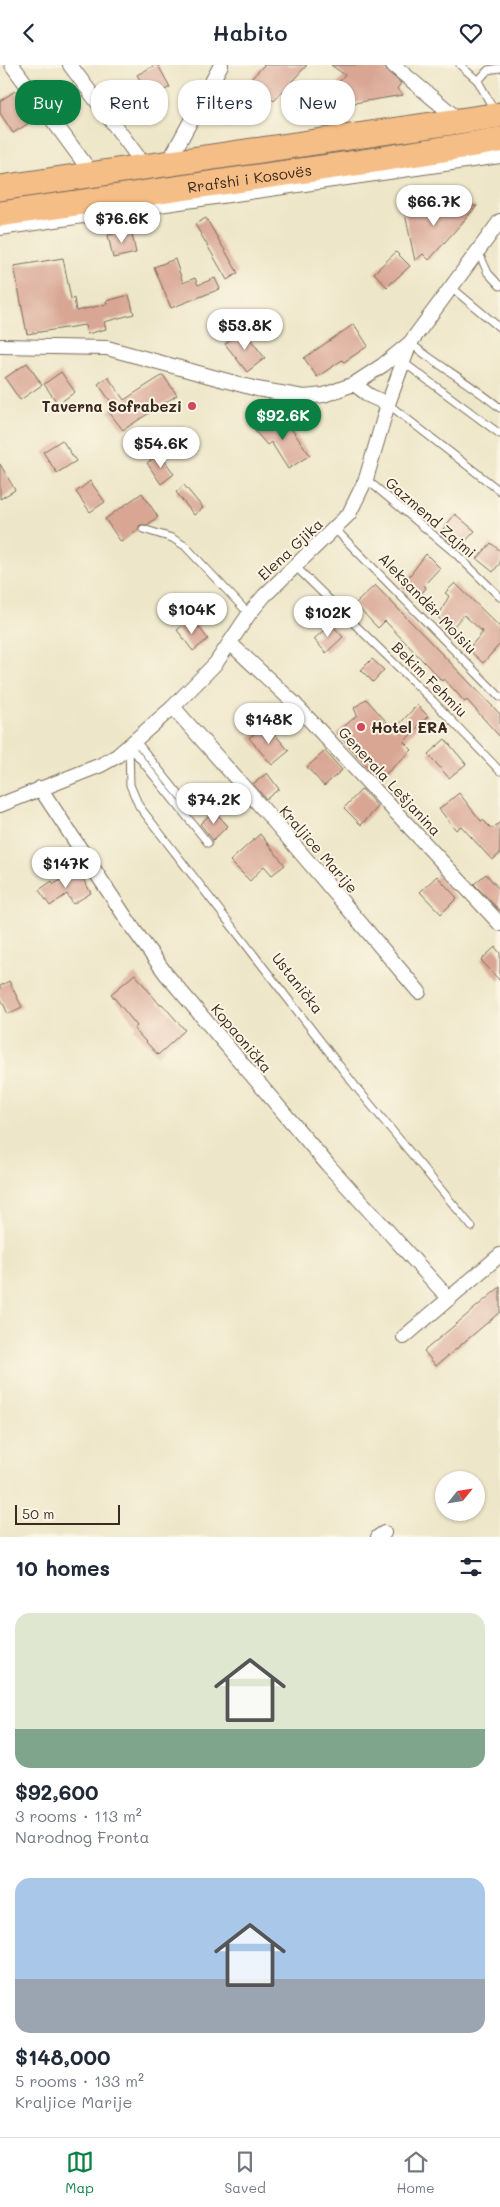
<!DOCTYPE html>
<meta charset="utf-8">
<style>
:root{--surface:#fff;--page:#f2f2f3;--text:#1f2937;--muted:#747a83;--line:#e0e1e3;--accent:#0b8043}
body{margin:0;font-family:Mali,sans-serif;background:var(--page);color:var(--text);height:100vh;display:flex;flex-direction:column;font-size:19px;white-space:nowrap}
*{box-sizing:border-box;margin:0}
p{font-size:16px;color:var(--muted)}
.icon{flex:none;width:28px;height:28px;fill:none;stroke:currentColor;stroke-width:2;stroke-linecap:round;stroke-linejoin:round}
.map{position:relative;height:1472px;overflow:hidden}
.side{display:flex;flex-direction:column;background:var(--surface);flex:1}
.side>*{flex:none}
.banner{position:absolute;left:15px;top:15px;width:470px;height:45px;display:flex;gap:10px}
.needle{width:32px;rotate:60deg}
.fabs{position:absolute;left:435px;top:1406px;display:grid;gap:10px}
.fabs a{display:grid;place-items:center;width:50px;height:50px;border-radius:50%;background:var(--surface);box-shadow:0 1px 4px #0004;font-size:25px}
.scale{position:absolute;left:15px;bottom:12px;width:105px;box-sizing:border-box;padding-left:5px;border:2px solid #3b2a1e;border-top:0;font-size:14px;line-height:18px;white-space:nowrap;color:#3b2a1e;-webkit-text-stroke:4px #fcf5e5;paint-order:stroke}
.price{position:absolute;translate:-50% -42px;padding:0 11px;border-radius:18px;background:#fff;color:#222;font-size:16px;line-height:32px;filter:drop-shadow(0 1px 2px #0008)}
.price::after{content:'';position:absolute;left:50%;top:30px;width:15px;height:11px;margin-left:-8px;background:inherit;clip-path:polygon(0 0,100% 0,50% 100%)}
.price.current{background:var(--accent);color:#fff}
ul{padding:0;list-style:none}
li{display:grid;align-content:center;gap:10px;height:265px;padding:0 15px}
li span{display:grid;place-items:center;height:155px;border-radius:15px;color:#555}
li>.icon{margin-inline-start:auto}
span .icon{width:90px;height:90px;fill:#fffc;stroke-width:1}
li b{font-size:21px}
h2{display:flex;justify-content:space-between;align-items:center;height:60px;padding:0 15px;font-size:21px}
.chip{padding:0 18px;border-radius:20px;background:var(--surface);box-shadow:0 1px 4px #0004;font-size:18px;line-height:45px}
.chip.current{background:var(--accent);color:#fff}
header{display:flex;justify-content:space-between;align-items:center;height:65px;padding:0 15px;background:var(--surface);font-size:22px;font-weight:600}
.tab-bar{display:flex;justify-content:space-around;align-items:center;height:70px;border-top:1px solid var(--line);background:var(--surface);font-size:14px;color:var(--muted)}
.tab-bar a{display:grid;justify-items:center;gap:2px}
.tab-bar .current{color:var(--accent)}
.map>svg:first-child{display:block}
.building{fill:#d9a694}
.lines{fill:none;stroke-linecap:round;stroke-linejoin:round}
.lane-casing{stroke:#796c5a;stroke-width:9}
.street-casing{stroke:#796c5a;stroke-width:16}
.highway-casing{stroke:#796c5a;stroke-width:27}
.lane{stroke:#fff;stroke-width:7}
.street{stroke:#fff;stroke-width:14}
.highway{stroke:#f6be87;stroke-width:25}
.poi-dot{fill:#d1495b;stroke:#fcf5e5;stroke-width:2}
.labels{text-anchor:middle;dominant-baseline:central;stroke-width:4;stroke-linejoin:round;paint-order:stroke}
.street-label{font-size:15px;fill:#3b2a1e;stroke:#fcf5e5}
.poi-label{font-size:15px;font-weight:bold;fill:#3b2a1e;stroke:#fcf5e5;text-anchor:end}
</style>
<header><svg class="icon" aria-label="back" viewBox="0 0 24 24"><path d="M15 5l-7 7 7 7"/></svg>Habito<svg class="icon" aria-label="heart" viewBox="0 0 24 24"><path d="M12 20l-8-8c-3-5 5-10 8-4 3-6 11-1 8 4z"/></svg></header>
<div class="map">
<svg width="500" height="1472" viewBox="0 0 500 1472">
<rect width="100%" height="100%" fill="#fcf5e5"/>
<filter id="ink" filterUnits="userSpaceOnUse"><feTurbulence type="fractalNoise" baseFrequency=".02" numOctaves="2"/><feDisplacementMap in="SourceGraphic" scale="10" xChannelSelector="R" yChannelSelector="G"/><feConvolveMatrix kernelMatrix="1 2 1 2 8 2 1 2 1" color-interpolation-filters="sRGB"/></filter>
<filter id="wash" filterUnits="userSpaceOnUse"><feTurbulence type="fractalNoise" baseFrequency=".0096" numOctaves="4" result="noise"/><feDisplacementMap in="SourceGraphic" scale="20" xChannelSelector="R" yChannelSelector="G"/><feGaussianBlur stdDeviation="1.12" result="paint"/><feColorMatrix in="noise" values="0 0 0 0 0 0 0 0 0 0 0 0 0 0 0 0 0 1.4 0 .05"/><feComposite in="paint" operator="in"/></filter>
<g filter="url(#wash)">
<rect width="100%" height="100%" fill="#ede6c8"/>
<g id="blocks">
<g class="building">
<polygon points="155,0 158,0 170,22 151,33 137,10"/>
<polygon points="264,0 307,0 274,36 251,14"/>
<polygon points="331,0 384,0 387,6 401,18 397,24 403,30 317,44 345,10"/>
<polygon points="234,20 248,31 235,49 220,38"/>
<polygon points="15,26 34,55 13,68 0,48 0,36"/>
<polygon points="477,141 429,195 423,189 415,196 404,144"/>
<polygon points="206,153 238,208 227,215 195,159"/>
<polygon points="131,165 136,188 113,193 108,170"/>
<polygon points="396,187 410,201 387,222 374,208"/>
<polygon points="63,193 71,234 74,233 76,246 107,239 106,236 129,230 134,249 104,257 106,264 87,269 85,260 27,269 14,201"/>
<polygon points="175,194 183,218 195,213 198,220 215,213 220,224 171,243 154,202"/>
<polygon points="354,259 368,281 344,297 342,295 317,312 304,293"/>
<polygon points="243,265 265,293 247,307 225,279"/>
<polygon points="27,298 42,320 20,335 5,313"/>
<polygon points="61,307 75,327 58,339 44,319"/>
<polygon points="163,310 177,330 123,365 108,346 114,341 98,319 108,312 124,335"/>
<polygon points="279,347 310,390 288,404 271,377 267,380 255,366"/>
<polygon points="62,375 76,396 57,408 43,387"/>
<polygon points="160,389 174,409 161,419 147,398"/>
<polygon points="0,399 15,425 0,434"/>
<polygon points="90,416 105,437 90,447 76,427"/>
<polygon points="184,420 203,443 194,450 176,427"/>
<polygon points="142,428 158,452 147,460 140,460 138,465 121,477 105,454"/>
<polygon points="455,449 475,466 458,484 440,468"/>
<polygon points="491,478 500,486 500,498 493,507 477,494"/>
<polygon points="426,489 440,503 424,520 426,523 417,534 402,521"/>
<polygon points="455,518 500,562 500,579 483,598 468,584 483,567 464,550 450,565 438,552 449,531 445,528"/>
<polygon points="375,520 500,649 500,672 467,635 465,637 444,614 442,616 385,556 378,563 355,539"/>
<polygon points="192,553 208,574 193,586 177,565"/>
<polygon points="331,559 343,572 326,588 314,574"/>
<polygon points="372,594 384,605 373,617 361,605"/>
<polygon points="366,634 394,665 417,640 428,651 404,677 412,685 379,715 337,668 357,650 354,643"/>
<polygon points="266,659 289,686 272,700 249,673"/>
<polygon points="445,674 466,699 449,713 428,689"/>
<polygon points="325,686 342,705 324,721 307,702"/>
<polygon points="267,708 279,724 266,734 253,719"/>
<polygon points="362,724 378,742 361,760 344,743"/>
<polygon points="459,728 481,756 483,755 492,764 500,757 500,789 492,795 461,761 456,765 439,744"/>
<polygon points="214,746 228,761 213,775 200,759"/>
<polygon points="260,769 285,800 272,810 264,801 250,816 230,796"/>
<polygon points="78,805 91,828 73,839 67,829 50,841 39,825 52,816 54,819"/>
<polygon points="486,809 500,825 500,846 474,819"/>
<polygon points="437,811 457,833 441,849 420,827"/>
<polygon points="495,882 500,888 500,916 481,895"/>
<polygon points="135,909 160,940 162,939 185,965 158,990 134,964 137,961 111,929"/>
<polygon points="9,916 22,942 8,949 0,932 0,921"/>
<polygon points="500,1222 500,1247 436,1301 424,1286"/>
</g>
</g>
</g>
<g filter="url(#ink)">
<use href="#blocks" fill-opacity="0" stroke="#796c5a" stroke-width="1"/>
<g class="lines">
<g class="lane-casing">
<g id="lane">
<polyline points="460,0 478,16"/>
<polyline points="494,45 478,16 488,5 500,3"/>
<polyline points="478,186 488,208 500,221"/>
<polyline points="451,222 500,263"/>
<path d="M410,278C439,301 471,319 500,343"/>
<polyline points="403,297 500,369"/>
<polyline points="388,339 500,426"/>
<polyline points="366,414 455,488 500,532"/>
<polyline points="143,464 172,473 185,481 249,549"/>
<polyline points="335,464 500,632"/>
<polyline points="296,502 433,636 500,706"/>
<polyline points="135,675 189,742"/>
<polyline points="208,778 129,680 130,720 139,741 356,1022 472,1162"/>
</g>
</g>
<g class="street-casing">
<g id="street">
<polyline points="12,0 93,110"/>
<polyline points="70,0 144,100"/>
<polyline points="393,0 459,55"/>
<polyline points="168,98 221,0"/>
<polyline points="0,163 500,91"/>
<polyline points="0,281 107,283 257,324 304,332 324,330 354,319 383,300 410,278"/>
<polyline points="354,319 370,331 388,339"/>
<polyline points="230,578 292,636 500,859"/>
<polyline points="173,642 272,754 419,927"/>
<polyline points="40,723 134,865 166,909 328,1100 442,1226"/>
<polyline points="0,740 101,700 117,691 173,642 216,598 249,549 264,531 349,449 366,414 388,339 410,278 500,156"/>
<polyline points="404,1272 500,1190"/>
<polyline points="378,1472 384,1468"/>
</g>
</g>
<g class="highway-casing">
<g id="highway">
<polyline points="0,123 500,50"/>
<path id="s1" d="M0,149L356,98L500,75"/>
</g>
</g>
<use href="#lane" class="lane"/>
<use href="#street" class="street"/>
<use href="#highway" class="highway"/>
</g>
</g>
<g class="poi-dot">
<circle cx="192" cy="341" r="5"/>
<circle cx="361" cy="662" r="5"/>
</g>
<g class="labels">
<g class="street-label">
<text stroke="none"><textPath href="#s1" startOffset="252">Rrafshi i Kosovës</textPath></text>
<text transform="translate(431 452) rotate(41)">Gazmend Zajmi</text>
<text transform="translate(290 484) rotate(-43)">Elena Gjika</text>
<text transform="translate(428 538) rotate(46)">Aleksandër Moisiu</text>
<text transform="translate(430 614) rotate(45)">Bekim Fehmiu</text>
<text transform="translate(390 716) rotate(47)">Generala Lešjanina</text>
<text transform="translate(319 784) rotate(49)">Kraljice Marije</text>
<text transform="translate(298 918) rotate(52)">Ustanička</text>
<text transform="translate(242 973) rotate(50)">Kopaonička</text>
</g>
<g class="poi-label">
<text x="182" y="341">Taverna Sofrabezi</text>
<text x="371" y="662" text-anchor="start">Hotel ERA</text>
</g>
</g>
</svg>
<div class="fabs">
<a><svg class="needle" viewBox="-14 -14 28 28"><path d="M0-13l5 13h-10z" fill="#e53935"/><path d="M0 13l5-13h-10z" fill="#747a83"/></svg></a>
</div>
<div class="scale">50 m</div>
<b class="price" style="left:434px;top:162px">$66.7K</b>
<b class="price" style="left:122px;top:179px">$76.6K</b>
<b class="price" style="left:245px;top:286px">$53.8K</b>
<b class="price current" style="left:283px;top:376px">$92.6K</b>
<b class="price" style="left:161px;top:404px">$54.6K</b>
<b class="price" style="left:192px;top:570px">$104K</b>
<b class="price" style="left:328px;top:573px">$102K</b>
<b class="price" style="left:269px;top:680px">$148K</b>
<b class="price" style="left:214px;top:760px">$74.2K</b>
<b class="price" style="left:66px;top:824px">$147K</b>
<div class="banner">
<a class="chip current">Buy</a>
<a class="chip">Rent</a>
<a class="chip">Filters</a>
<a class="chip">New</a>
</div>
</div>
<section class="side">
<h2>10 homes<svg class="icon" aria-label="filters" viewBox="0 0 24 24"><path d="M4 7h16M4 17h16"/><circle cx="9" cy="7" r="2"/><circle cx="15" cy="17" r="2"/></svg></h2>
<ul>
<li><span style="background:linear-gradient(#dfe7d0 75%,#7fa58c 0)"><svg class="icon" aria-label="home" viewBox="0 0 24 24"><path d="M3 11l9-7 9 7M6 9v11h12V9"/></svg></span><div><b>$92,600</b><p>3 rooms · 113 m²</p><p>Narodnog Fronta</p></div></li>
<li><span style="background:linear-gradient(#a9c7e8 65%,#9aa5b1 0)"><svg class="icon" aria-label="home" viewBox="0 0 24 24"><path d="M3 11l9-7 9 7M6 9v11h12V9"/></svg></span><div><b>$148,000</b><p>5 rooms · 133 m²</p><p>Kraljice Marije</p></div></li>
</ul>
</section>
<nav class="tab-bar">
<a class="current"><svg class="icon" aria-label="map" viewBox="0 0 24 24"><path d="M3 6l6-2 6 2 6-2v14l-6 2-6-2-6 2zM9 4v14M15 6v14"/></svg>Map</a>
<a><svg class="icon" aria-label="saved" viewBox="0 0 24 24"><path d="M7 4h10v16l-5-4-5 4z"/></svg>Saved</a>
<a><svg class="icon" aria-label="home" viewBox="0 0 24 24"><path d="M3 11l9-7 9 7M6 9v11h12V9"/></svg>Home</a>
</nav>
